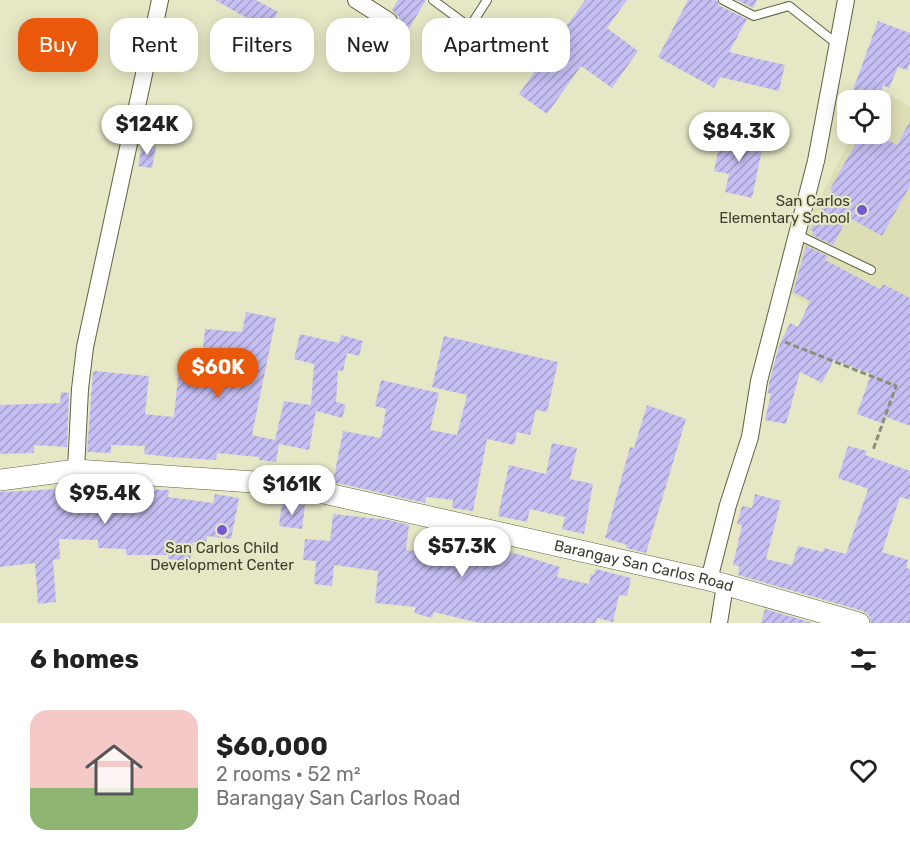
<!DOCTYPE html>
<meta charset="utf-8">
<style>
:root{--surface:#fff;--page:#f2f2f2;--text:#222;--muted:#767676;--line:#e0e0e0;--accent:#ea580c}
body{margin:0;font-family:Rubik,sans-serif;background:var(--page);color:var(--text);height:100vh;display:flex;flex-direction:column;font-size:22px;white-space:nowrap}
*{box-sizing:border-box;margin:0}
p{font-size:20px;color:var(--muted)}
.icon{flex:none;width:33px;height:33px;fill:none;stroke:currentColor;stroke-width:2;stroke-linecap:round;stroke-linejoin:round}
.map{position:relative;height:623px;overflow:hidden}
.side{display:flex;flex-direction:column;background:var(--surface);flex:1}
.side>*{flex:none}
.banner{position:absolute;left:18px;top:18px;width:600px;height:54px;display:flex;gap:12px}
.controls{position:absolute;left:837px;top:90px;display:grid;gap:12px}
.controls a{display:grid;place-items:center;width:54px;height:54px;border-radius:12px;background:var(--surface);box-shadow:0 3px 15px #0003;font-size:30px}
.price{position:absolute;translate:-50% -51px;padding:0 14px;border-radius:21px;background:#fff;color:#222;font-size:20px;line-height:39px;filter:drop-shadow(0 2px 3px #0008)}
.price::after{content:'';position:absolute;left:50%;top:36px;width:18px;height:14px;margin-left:-9px;background:inherit;clip-path:polygon(0 0,100% 0,50% 100%)}
.price.selected{background:var(--accent);color:#fff}
ul{padding:0;list-style:none}
li{display:flex;align-items:center;gap:18px;height:150px;padding:0 30px}
li+li{border-top:2px solid var(--line)}
li span{display:grid;place-items:center;flex:none;width:168px;height:120px;border-radius:18px;color:#555}
li>.icon{margin-inline-start:auto}
span .icon{width:72px;height:72px;fill:#fffc;stroke-width:1}
li b{font-size:26px}
h2{display:flex;justify-content:space-between;align-items:center;height:72px;padding:0 30px;font-size:26px}
.chip{padding:0 21px;border-radius:18px;background:var(--surface);box-shadow:0 3px 15px #0003;font-size:21px;line-height:54px}
.chip.selected{background:var(--accent);color:#fff}
.map>svg:first-child{display:block}
.built{fill:#dddeb4}
.building{fill:url(#building-hatch)}
.lines{fill:none;stroke-linecap:round;stroke-linejoin:round}
.service-casing{stroke:#606143;stroke-width:10}
.minor-casing{stroke:#606143;stroke-width:18}
.tertiary-casing{stroke:#606143;stroke-width:22}
.path{stroke:#8c8e76;stroke-width:3;stroke-dasharray:6 3;stroke-linecap:butt}
.service{stroke:#fff;stroke-width:8}
.minor{stroke:#fff;stroke-width:16}
.tertiary{stroke:#fff;stroke-width:21}
.poi-dot{fill:#7457d1;stroke:#e6e8c5;stroke-width:2}
.labels{text-anchor:middle;dominant-baseline:central;stroke-width:4.5;stroke-linejoin:round;paint-order:stroke}
.poi-label{font-size:15px;fill:#3d3e30;stroke:#e6e8c5;text-anchor:end}
.street-label{font-size:15px;fill:#3d3e30;stroke:#e6e8c5}
</style>
<div class="map">
<svg width="910" height="623" viewBox="0 0 910 623">
<defs>
<pattern id="building-hatch" width="6" height="6" patternUnits="userSpaceOnUse" patternTransform="scale(1.5)"><rect width="6" height="6" fill="#c6bff4"/><path d="M-1 1l2-2M0 6l6-6M5 7l2-2" fill="none" stroke="#a29dc6"/></pattern>
</defs>
<rect width="100%" height="100%" fill="#e6e8c5"/>
<polygon class="built" points="877,88 910,107 910,357 775,286 853,134 880,134 880,100 870,100"/>
<g class="building">
<polygon points="215,0 256,0 278,12 268,30"/>
<polygon points="398,0 426,0 408,30 399,25 399,17 392,10"/>
<polygon points="585,0 627,0 607,28 638,51 612,88 581,66 547,114 519,94"/>
<polygon points="688,0 717,0 720,6 747,19 729,52 785,65 779,91 720,77 714,88 658,57"/>
<polygon points="737,0 757,0 753,8"/>
<polygon points="878,21 910,33 910,62 907,70 898,67 889,88 883,85 880,100 852,100 854,87"/>
<polygon points="450,28 467,39 456,55 440,44"/>
<polygon points="910,121 910,186 882,236 848,217 833,245 812,235 814,232 810,230 832,190 830,189 861,134 876,134 897,145"/>
<polygon points="722,132 764,140 752,198 725,192 729,174 714,171"/>
<polygon points="142,145 156,147 152,168 138,166"/>
<polygon points="806,246 827,256 825,260 880,289 883,284 910,298 910,426 884,416 881,423 857,414 871,374 834,360 822,383 800,372 786,424 765,420 771,394 768,393 769,383 779,346 790,323 798,327 810,301 793,292"/>
<polygon points="246,312 276,318 252,435 275,440 284,401 311,405 314,364 294,359 300,334 339,343 341,335 363,341 359,356 347,353 343,371 338,370 336,402 346,405 342,418 316,411 309,450 279,444 276,462 259,460 259,457 217,453 216,460 170,457 144,454 145,446 111,445 111,453 87,452 93,371 149,376 145,414 174,417 179,367 201,369 205,329 242,332"/>
<polygon points="444,336 558,362 547,412 536,410 530,435 517,432 514,445 487,439 473,511 452,508 453,500 426,497 425,503 333,482 343,431 381,438 386,409 375,406 381,380 439,393 430,430 457,435 467,395 432,387"/>
<polygon points="61,392 69,393 67,447 34,445 34,453 0,454 0,405 60,403"/>
<polygon points="647,405 686,419 646,553 626,548 627,545 605,538 630,447 634,448"/>
<polygon points="552,443 577,448 570,479 593,484 584,534 562,529 565,517 530,509 527,522 498,516 509,465 546,474"/>
<polygon points="848,446 867,451 865,455 910,471 910,500 900,497 882,552 908,560 906,568 910,569 910,623 871,623 869,615 863,611 738,575 739,566 733,565 742,525 737,524 742,506 752,508 755,494 781,501 766,559 792,565 798,546 823,552 824,548 846,554 868,489 838,478"/>
<polygon points="87,483 116,485 116,488 169,490 168,497 213,503 215,494 239,498 231,539 207,536 206,544 193,542 190,562 168,559 168,555 126,555 126,549 98,548 98,540 59,539 60,559 53,560 56,602 38,604 35,563 0,567 0,492 61,489 61,485"/>
<polygon points="282,502 305,505 302,529 279,526"/>
<polygon points="333,514 388,520 409,525 406,550 437,554 440,541 460,546 461,543 499,553 499,550 521,555 560,567 557,577 589,584 591,574 594,575 596,569 631,578 627,596 619,595 613,622 597,618 596,623 479,623 434,612 432,618 414,613 416,607 375,603 378,571 334,565 332,586 314,584 316,561 303,560 305,539 330,541"/>
<polygon points="765,609 813,623 761,623"/>
</g>
<g class="lines">
<g class="service-casing">
<g id="service">
<polyline points="433,0 467,25 471,25 487,0"/>
<polyline points="723,0 754,16 789,6 837,44"/>
<polyline points="798,235 871,270"/>
</g>
</g>
<g class="minor-casing">
<g id="minor">
<polyline points="356,0 389,21"/>
<polyline points="76,470 80,389 85,347 160,0"/>
<polyline points="709,580 728,505 750,437 759,381 816,161 846,0"/>
<polyline points="719,623 725,585"/>
</g>
</g>
<g class="tertiary-casing">
<g id="tertiary">
<path id="s1" d="M0,480L76,470L284,484L709,580L859,623"/>
</g>
</g>
<polyline class="path" points="785,342 896,386 873,450"/>
<use href="#service" class="service"/>
<use href="#minor" class="minor"/>
<use href="#tertiary" class="tertiary"/>
</g>
<g class="poi-dot">
<circle cx="862" cy="210" r="6"/>
<circle cx="222" cy="530" r="6"/>
</g>
<g class="labels">
<g class="poi-label">
<text x="850" y="201">San Carlos<tspan x="850" dy="17">Elementary School</tspan></text>
<text x="222" y="548" text-anchor="middle">San Carlos Child<tspan x="222" dy="17">Development Center</tspan></text>
</g>
<g class="street-label">
<text stroke="none"><textPath href="#s1" startOffset="654">Barangay San Carlos Road</textPath></text>
</g>
</g>
</svg>
<div class="controls">
<a><svg class="icon" aria-label="locate" viewBox="0 0 24 24"><circle cx="12" cy="12" r="6"/><path d="M12 2v4M12 18v4M2 12h4M18 12h4"/></svg></a>
</div>
<b class="price" style="left:147px;top:156px">$124K</b>
<b class="price" style="left:739px;top:163px">$84.3K</b>
<b class="price selected" style="left:218px;top:399px">$60K</b>
<b class="price" style="left:292px;top:516px">$161K</b>
<b class="price" style="left:105px;top:525px">$95.4K</b>
<b class="price" style="left:462px;top:578px">$57.3K</b>
<div class="banner">
<a class="chip selected">Buy</a>
<a class="chip">Rent</a>
<a class="chip">Filters</a>
<a class="chip">New</a>
<a class="chip">Apartment</a>
</div>
</div>
<section class="side">
<h2>6 homes<svg class="icon" aria-label="filters" viewBox="0 0 24 24"><path d="M4 7h16M4 17h16"/><circle cx="9" cy="7" r="2"/><circle cx="15" cy="17" r="2"/></svg></h2>
<ul>
<li><span style="background:linear-gradient(#f6c9c9 65%,#8fb573 0)"><svg class="icon" aria-label="home" viewBox="0 0 24 24"><path d="M3 11l9-7 9 7M6 9v11h12V9"/></svg></span><div><b>$60,000</b><p>2 rooms · 52 m²</p><p>Barangay San Carlos Road</p></div><svg class="icon" aria-label="heart" viewBox="0 0 24 24"><path d="M12 20l-8-8c-3-5 5-10 8-4 3-6 11-1 8 4z"/></svg></li>
</ul>
</section>
